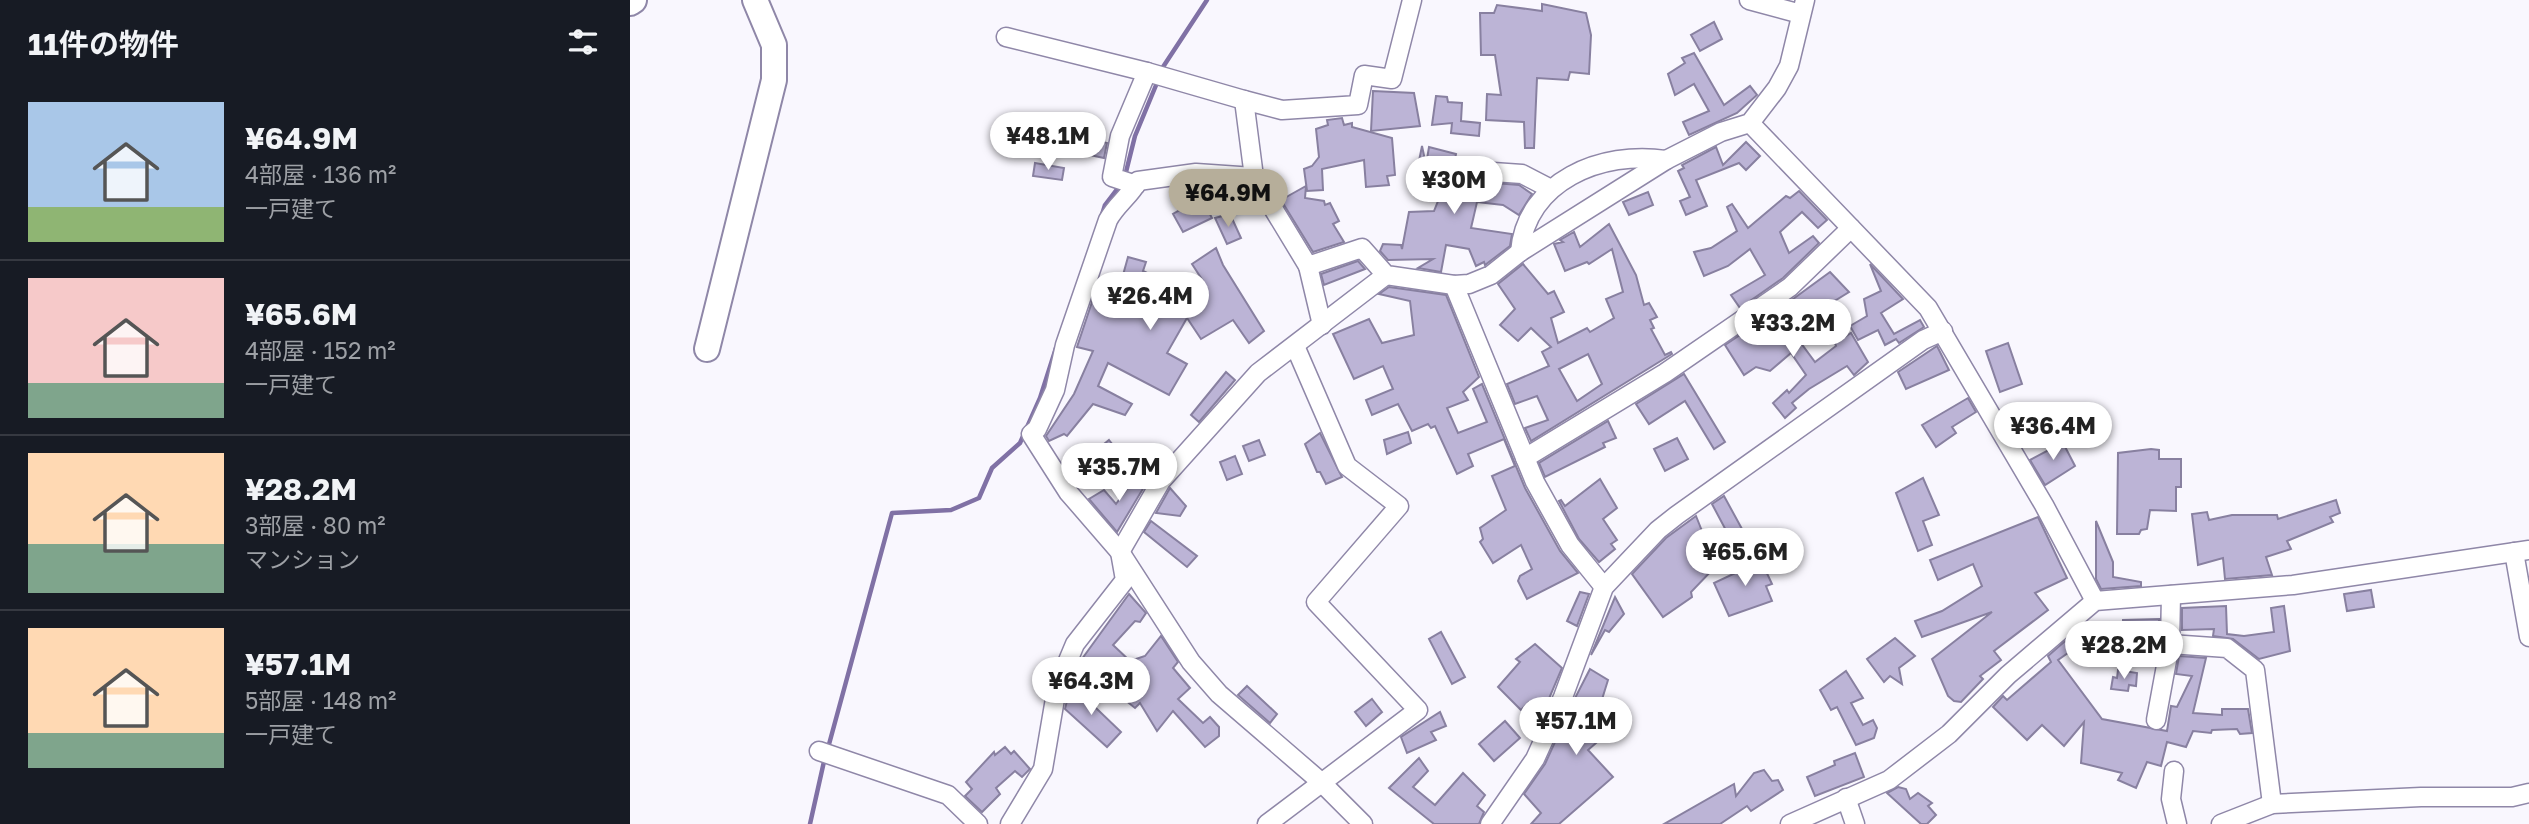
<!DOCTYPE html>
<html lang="ja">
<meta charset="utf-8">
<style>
:root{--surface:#171b24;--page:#20242c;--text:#f1f3f6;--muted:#9ea1a6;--line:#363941;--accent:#b6ae9a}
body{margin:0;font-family:"Golos Text","Noto Sans JP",sans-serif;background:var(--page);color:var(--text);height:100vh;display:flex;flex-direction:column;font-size:26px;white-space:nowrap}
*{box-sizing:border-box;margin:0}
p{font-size:23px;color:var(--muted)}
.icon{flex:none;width:38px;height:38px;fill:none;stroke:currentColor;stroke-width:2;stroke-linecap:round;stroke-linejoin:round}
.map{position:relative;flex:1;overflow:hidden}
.side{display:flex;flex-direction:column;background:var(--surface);width:630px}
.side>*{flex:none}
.price{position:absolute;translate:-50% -60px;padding:0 16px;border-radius:24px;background:#fff;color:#222;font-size:23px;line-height:46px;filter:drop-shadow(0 2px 4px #0008)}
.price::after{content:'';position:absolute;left:50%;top:42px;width:21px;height:16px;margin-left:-10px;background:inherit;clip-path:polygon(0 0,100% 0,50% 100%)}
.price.on{background:var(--accent);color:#111}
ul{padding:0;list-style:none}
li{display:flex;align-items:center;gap:21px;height:175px;padding:0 28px}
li+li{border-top:2px solid var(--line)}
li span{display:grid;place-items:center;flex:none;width:196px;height:140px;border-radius:0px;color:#555}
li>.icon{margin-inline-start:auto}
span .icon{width:84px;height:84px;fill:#fffc;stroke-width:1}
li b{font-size:30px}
h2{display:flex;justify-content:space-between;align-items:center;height:84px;padding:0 28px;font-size:30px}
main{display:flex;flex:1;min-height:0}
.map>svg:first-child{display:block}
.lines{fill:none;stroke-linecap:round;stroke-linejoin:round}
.stream{stroke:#8071a5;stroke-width:4.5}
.building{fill:#bcb4d6;stroke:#8880a0;stroke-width:2;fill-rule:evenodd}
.street-casing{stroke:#8f87a8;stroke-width:21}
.secondary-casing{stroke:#8f87a8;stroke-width:28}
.primary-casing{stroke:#8f87a8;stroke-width:30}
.street{stroke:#fff;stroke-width:18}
.secondary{stroke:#fff;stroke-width:24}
.primary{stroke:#fff;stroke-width:26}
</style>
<main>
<section class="side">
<h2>11件の物件<svg class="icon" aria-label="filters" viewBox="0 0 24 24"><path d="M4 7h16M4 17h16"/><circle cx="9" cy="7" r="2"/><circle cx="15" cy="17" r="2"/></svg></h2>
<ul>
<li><span style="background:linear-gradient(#a9c7e8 75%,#8fb573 0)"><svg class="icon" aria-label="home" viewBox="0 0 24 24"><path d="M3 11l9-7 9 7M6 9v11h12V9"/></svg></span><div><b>¥64.9M</b><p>4部屋 · 136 m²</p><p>一戸建て</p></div></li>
<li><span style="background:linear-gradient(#f6c9c9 75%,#7fa58c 0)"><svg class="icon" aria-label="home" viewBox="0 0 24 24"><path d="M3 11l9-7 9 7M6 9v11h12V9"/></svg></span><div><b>¥65.6M</b><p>4部屋 · 152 m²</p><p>一戸建て</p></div></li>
<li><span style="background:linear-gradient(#ffd9b3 65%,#7fa58c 0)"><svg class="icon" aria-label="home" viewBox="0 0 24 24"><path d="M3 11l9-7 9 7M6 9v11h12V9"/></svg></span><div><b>¥28.2M</b><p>3部屋 · 80 m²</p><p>マンション</p></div></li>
<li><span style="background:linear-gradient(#ffd9b3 75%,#7fa58c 0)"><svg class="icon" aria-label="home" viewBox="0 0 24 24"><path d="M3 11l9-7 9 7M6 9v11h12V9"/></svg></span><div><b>¥57.1M</b><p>5部屋 · 148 m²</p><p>一戸建て</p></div></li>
</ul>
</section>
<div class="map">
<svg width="1899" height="824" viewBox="0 0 1899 824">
<rect width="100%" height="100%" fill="#f9f7fe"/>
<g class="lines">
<g class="stream">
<polyline points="531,70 577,0"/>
<polyline points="495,176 505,136 529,78"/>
<polyline points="471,218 475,205 491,184"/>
<polyline points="198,748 262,513 321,510 349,498 362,468 390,443 410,398 426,348"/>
<polyline points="180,824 195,757"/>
</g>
</g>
<g class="building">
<polygon points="912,4 956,13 961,35 959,74 940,72 938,80 907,78 904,148 895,148 894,122 856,120 857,94 871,95 865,55 851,55 850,13 864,13 867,5 912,11"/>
<polygon points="1084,22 1092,39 1070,51 1061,35"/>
<polygon points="1064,53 1094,105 1120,86 1127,95 1107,113 1059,135 1053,122 1079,111 1064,84 1045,95 1038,74 1055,63 1052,58"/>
<polygon points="743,91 784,93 790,126 741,131"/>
<polygon points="806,96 817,97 818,102 832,103 831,121 850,123 849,136 821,133 822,123 802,125"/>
<polygon points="712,118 714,125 722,123 722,127 762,138 765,175 757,176 759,185 736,187 734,160 692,169 693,190 677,191 674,169 682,166 689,157 686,129 698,125 697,120"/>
<polygon points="437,126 457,130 455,143 434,139"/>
<polygon points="458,139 477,143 474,158 455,154"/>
<polygon points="1116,142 1130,156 1116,170 1109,163 1066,180 1077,206 1056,215 1050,201 1060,197 1048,171 1054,168 1052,165 1086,147 1093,165"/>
<polygon points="792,146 796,165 799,147 826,154 823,170 828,180 889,185 902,194 889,215 873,205 847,202 841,228 882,234 880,246 855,265 854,262 846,266 839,249 816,245 811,272 788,268 803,259 758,260 750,251 753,244 771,245 772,249 779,212 804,211 814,186 785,181"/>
<polygon points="405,163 434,168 432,180 403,176"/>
<polygon points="676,186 675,198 694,201 695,205 700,203 709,221 703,224 714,242 683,252 651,200"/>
<polygon points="1169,191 1197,220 1188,228 1172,212 1150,232 1159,253 1183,236 1189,243 1153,278 1110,308 1101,295 1135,275 1120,249 1098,266 1074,276 1064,252 1081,248 1107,231 1097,207 1102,204 1118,228 1156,196 1160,198"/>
<polygon points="1018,192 1023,205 999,215 993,202"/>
<polygon points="571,198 582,218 553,232 543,214"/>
<polygon points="600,214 611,238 597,244 585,218"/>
<path d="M979,224L1006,275L1014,305L1019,303L1027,317L1020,320L1024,328L1021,329L1035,355L1041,352L1042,354L901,441L895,428L918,420L907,396L885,404L877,384L919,366L912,352L921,347L901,328L888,341L870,325L885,309L868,284L893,264L918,294L924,291L934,312L921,318L928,343L957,328L960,332L984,318L976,299L993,292L982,249L959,264L957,262L935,271L924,244L933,242L930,240L944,232L950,247ZM958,354L972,384L947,401L929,369Z"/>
<polygon points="586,248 593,265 634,331 619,343 603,320 571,339 557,318 537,353 557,364 539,395 478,363 468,386 502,404 495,415 463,404 437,436 434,434 419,441 416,436 444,394 463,351 447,347 468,284 488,293 498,257 516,262 513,271 536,282 522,311 573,281 562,264"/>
<polygon points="728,261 735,269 694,285 691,274"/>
<polygon points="1240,264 1273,299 1251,313 1264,334 1290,320 1294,327 1269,343 1266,339 1255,345 1248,330 1228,340 1220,326 1237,316 1234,299 1251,291"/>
<polygon points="1200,272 1219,292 1172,321 1159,302"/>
<polygon points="759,287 816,295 849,377 833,392 838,400 817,408 828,433 857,422 843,389 852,384 895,488 930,551 948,573 897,599 888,581 890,576 902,569 891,545 863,563 850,542 853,539 850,528 876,510 862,476 885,466 874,439 838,454 843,466 827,474 805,426 801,428 798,424 782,431 768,404 742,415 736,400 763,389 753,366 724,379 703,334 739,319 752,343 784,335 780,301 749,294"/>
<polygon points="1128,323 1140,337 1156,323 1185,362 1206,346 1205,343 1221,333 1238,362 1224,375 1217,366 1179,389 1162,403 1166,408 1155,418 1143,403 1157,390 1159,393 1176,375 1161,353 1140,371 1126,367 1114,375 1095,345"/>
<polygon points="1378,343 1392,384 1370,392 1356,351"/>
<polygon points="1307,346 1319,370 1276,389 1268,372"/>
<polygon points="596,372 605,380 569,422 561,415"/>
<polygon points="1054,374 1095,442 1084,449 1055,401 1019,424 1006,404"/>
<polygon points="1338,398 1346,412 1322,427 1326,433 1306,447 1292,425"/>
<polygon points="978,421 986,438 973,443 975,447 915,477 909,463"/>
<polygon points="778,432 781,443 757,454 754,440"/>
<polygon points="690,433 712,477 696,484 690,472 687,472 675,444"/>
<polygon points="1047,438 1058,459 1035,471 1024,449"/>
<polygon points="1431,439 1445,466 1415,485 1400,460 1419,450 1417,447"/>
<polygon points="479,440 491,455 458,483 446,467"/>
<polygon points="629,440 635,455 619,461 613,446"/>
<polygon points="1521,449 1529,450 1529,459 1551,459 1551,487 1546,487 1546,511 1520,510 1517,529 1511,530 1509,534 1487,534 1488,453"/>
<polygon points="605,456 612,474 597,480 590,462"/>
<polygon points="507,475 517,482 487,532 459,499 474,490 486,504"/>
<polygon points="1293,478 1309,515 1293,521 1302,545 1288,551 1266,493"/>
<polygon points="970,479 987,508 973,519 987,540 981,544 985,549 969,562 949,539 929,501 931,500 935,506"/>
<polygon points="540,488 556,506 550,516 526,513"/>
<polygon points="1094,496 1112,529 1120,547 1099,536 1082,504"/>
<polygon points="1706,500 1710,513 1700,517 1703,522 1657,541 1661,549 1636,557 1642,575 1595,579 1593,558 1568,565 1562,514 1577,512 1579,520 1602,515 1647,515 1648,519"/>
<polygon points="1066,516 1086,566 1061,592 1062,597 1033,617 1002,574 1036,538"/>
<polygon points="1408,517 1437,578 1405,593 1418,610 1364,651 1371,660 1350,676 1353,679 1331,702 1324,701 1318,696 1302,659 1362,612 1292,637 1285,621 1312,611 1352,586 1343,564 1308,580 1300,560"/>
<polygon points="521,521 567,556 557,567 514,532"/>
<polygon points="1466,521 1483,562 1483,577 1511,582 1511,586 1471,589 1466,579"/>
<polygon points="1123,557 1131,571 1135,569 1142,584 1136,586 1142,601 1099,616 1084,583 1114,569 1111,561"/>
<polygon points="1741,590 1744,607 1717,611 1714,594"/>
<polygon points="950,592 959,594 947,626 937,621"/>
<polygon points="499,594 516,613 510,622 505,621 483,645 500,661 515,656 531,636 548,662 543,668 560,688 548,699 573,723 580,717 589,727 589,736 575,747 543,711 527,731 510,703 505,708 449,663"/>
<polygon points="985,597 994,614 979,632 975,630 961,655"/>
<polygon points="1596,606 1597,634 1614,636 1644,632 1641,608 1654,606 1660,651 1629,659 1603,639 1583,636 1584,629 1552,630 1552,608"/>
<polygon points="1529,619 1529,630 1493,632 1493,620"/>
<polygon points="811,632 835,677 822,684 799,639"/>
<polygon points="1442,635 1448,646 1428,660 1472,719 1537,731 1541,706 1547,707 1562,676 1546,674 1549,656 1576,658 1563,713 1592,715 1592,709 1618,709 1622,733 1610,734 1607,729 1582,730 1581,733 1563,731 1556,747 1537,742 1531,766 1517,762 1506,788 1488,780 1492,773 1451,763 1454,722 1434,746 1412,725 1397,740 1363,707 1373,696 1377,700 1421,662 1418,656"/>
<polygon points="1265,638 1285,656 1269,668 1272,684 1260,676 1254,682 1237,659"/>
<polygon points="905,644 932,668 915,708 899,702 891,710 868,687 890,662 886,659"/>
<polygon points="960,669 978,680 969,709 988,700 999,714 958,750 983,777 929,824 901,824 911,813 894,794 915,764 930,731 957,707 944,700"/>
<polygon points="1488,670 1507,673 1506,686 1499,685 1498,691 1481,689 1483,677 1487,678"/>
<polygon points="1216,671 1233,698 1221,703 1233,725 1243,720 1247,728 1244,738 1226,745 1207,707 1201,710 1190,690"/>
<polygon points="441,684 491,732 477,747 435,709"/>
<polygon points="617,686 647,714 640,723 608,695"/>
<polygon points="742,699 752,712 736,726 725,712"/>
<polygon points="810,712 816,726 801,732 806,740 777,753 771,737"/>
<polygon points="875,721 890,738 864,761 849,744"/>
<polygon points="375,747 381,754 384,751 400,769 392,777 385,771 366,788 370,794 352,812 335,796 342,789 336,782 364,752 365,755"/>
<polygon points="1225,753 1234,777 1185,796 1177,777 1205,765 1204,761"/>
<polygon points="789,758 798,771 783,787 805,805 833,773 855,795 847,806 854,812 849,824 804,824 759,788"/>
<polygon points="1134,770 1142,781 1148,780 1153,790 1121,811 1117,806 1090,824 1034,824 1104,784 1106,796 1124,773"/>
<polygon points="1268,787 1276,789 1280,799 1288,793 1302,803 1298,806 1306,815 1297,824 1291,824 1257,793"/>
</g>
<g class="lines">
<g class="street-casing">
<g id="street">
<polyline points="782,0 762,79 734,75 728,105 652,110 614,100 624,177 678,266 732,248 756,275 824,285 839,284 861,275 890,252 1036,160 1091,132 1120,123 1147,88 1159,66 1175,0"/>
<polyline points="1119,0 1171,14"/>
<polyline points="376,37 517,72 614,100"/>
<polyline points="1120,123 1298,308 1414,505 1465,601"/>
<polyline points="834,170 892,174 919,188"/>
<path d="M624,177L566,173L508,181C500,196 486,205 478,220L435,345L425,390L407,429L401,434L438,492L490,552L561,662L589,694L691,782L733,824"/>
<polyline points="506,185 482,177 490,136 517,72"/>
<path d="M890,252C896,181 972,150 1036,160"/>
<polyline points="678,266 692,325"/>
<polyline points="824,285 905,482 940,545 974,587"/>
<polyline points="895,458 1035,373 1160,287 1221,228"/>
<polyline points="1884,552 1899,637"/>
<polyline points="1541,595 1540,644 1597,648 1625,670 1642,804"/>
<polyline points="1526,720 1540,644"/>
<polyline points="189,751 318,795 348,824"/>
<polyline points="1544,771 1541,799 1547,824"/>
<polyline points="1216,798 1225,824"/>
<polyline points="380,824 413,769 427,687 445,644 495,580 490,552 531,481 628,373 756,275"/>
<polyline points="637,824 788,710 686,602 769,506 717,466 665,346"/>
<polyline points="860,824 905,759 933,697 974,587 1028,530 1047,515 1293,340 1313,331"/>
<polyline points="1160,824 1259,780 1319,734 1378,675 1465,601 1663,585 1899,550"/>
<polyline points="1591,824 1642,804 1791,797 1882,797 1899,793"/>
</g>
</g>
<g class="secondary-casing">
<polyline id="secondary" points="77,349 144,80 144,45 125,0"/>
</g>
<g class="primary-casing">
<polyline id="primary" points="0,2 3,0"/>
</g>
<use href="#street" class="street"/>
<use href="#secondary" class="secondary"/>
<use href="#primary" class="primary"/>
</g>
</svg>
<b class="price" style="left:418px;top:172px">¥48.1M</b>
<b class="price" style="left:824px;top:216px">¥30M</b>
<b class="price on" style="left:598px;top:229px">¥64.9M</b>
<b class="price" style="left:520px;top:332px">¥26.4M</b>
<b class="price" style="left:1163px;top:359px">¥33.2M</b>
<b class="price" style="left:1423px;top:462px">¥36.4M</b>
<b class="price" style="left:489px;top:503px">¥35.7M</b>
<b class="price" style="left:1115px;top:588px">¥65.6M</b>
<b class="price" style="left:1494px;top:681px">¥28.2M</b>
<b class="price" style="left:461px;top:717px">¥64.3M</b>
<b class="price" style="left:946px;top:757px">¥57.1M</b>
</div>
</main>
